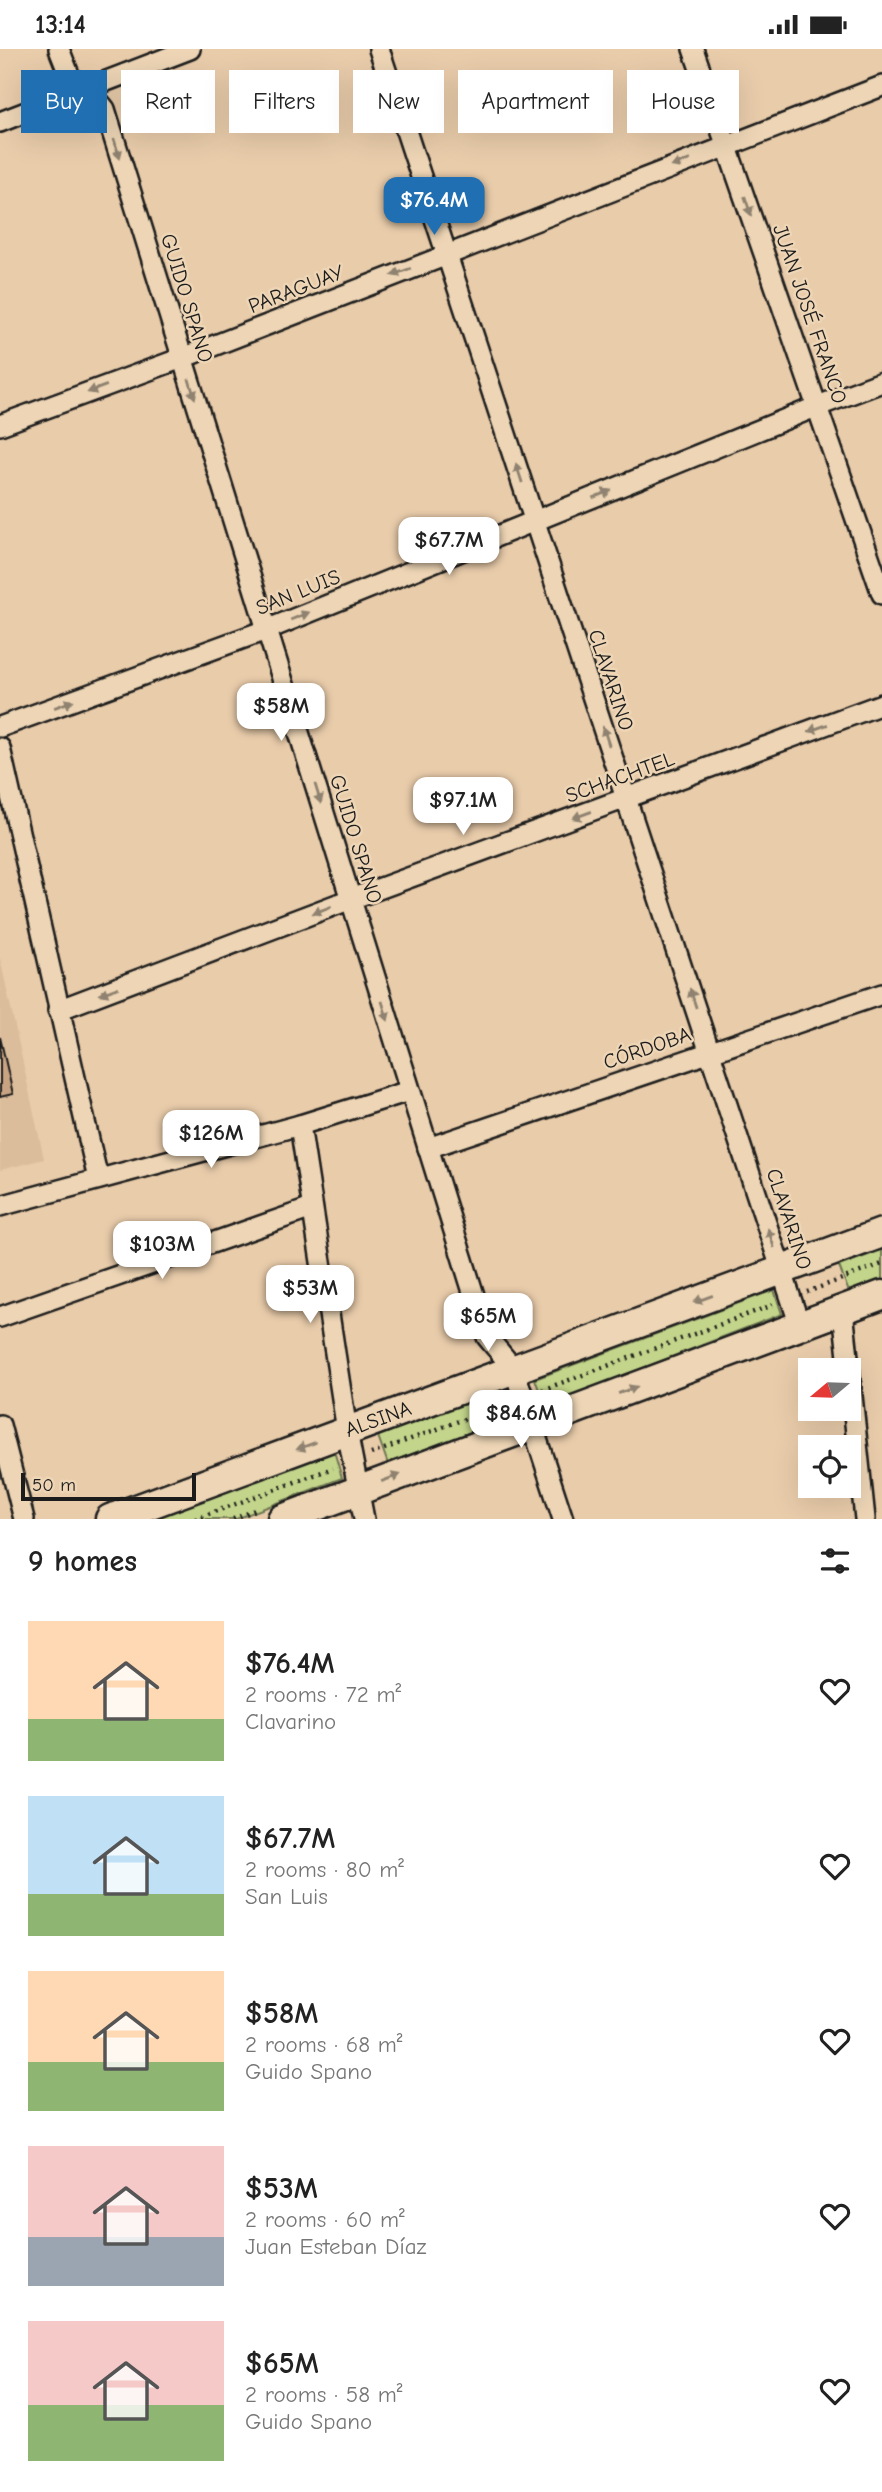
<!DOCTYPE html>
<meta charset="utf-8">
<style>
:root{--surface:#fff;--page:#f6f6f6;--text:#222;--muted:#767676;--accent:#1f6fb2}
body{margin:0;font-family:"Comic Neue",sans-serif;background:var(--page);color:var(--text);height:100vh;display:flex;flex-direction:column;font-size:26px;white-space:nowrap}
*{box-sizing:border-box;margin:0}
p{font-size:23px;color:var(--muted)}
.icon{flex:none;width:38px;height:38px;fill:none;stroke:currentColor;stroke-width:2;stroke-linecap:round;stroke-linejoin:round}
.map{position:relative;height:1470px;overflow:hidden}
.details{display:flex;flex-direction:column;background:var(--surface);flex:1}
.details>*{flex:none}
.hud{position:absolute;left:21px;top:21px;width:840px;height:63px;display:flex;gap:14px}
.needle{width:46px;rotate:251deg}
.tools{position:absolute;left:798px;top:1309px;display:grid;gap:14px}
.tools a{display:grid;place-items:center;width:63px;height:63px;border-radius:0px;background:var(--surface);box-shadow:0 7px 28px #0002;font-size:35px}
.scale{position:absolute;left:21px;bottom:18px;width:175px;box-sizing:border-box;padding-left:7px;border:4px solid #1c1c1c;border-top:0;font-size:19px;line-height:24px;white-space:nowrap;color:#1c1c1c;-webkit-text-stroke:5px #edd5b5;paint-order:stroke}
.price{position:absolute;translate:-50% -60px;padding:0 16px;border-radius:14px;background:#fff;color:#222;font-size:23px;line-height:46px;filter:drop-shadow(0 2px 4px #0008)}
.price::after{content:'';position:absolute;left:50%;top:42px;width:21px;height:16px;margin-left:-10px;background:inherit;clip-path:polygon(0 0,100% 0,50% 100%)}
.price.current{background:var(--accent);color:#fff}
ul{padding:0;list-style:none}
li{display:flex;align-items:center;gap:21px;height:175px;padding:0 28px}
li span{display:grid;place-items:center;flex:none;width:196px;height:140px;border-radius:0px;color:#555}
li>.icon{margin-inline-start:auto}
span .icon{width:84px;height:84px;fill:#fffc;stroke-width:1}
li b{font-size:30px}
h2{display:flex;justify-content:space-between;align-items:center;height:84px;padding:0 28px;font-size:30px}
.pill{padding:0 24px;border-radius:0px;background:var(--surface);box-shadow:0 7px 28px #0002;font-size:24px;line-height:63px}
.pill.current{background:var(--accent);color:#fff}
.status{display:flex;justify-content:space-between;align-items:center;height:49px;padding:0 35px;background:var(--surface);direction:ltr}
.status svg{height:19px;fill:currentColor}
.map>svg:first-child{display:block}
.built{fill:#dbbd9b}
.green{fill:#c3d58a;stroke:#707853;stroke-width:2}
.building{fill:#c9a483;stroke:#1c1c1c;stroke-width:2}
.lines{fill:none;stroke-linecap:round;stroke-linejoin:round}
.minor-casing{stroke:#1c1c1c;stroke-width:24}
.secondary-casing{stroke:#1c1c1c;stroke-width:33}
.path{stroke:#1c1c1c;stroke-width:4.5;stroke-dasharray:2 5;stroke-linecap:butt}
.minor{stroke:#edd5b5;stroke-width:19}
.secondary{stroke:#edd5b5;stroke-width:28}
.oneway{fill:#8f8270}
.labels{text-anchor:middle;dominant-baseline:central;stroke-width:5;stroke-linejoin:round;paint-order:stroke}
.street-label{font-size:21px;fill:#1c1c1c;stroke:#edd5b5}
</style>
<div class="status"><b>13:14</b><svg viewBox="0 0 49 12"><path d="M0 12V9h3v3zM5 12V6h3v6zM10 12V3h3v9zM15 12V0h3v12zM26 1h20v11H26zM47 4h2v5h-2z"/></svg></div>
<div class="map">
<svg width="882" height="1470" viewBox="0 0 882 1470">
<rect width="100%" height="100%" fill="#e9ccaa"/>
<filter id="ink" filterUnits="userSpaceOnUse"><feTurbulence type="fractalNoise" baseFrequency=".0143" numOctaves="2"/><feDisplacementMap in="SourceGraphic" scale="14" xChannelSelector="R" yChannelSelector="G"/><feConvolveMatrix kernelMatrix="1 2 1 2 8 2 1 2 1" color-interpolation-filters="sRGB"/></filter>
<g filter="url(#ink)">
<polygon class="built" points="0,909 44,1110 0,1121"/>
<g class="green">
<polygon points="882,1201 882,1231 849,1243 839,1217"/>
<polygon points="774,1241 782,1265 545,1357 535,1330"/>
<polygon points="503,1338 515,1367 388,1415 378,1387"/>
<polygon points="334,1402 342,1429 236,1470 147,1470"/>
</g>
<polygon class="building" points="0,988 13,1045 0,1048"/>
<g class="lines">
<g class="minor-casing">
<g id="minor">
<polyline points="59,0 70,28 88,39 105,60 487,1288 514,1320 563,1470"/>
<polyline points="379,0 800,1277"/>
<polyline points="693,0 882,545"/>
<polyline points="0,73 190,0"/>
<polyline points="0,376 182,309 882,37"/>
<polyline points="0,678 266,581 818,357 882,333"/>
<polyline points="0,699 98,1130"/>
<polyline points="58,961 351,850 882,655"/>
<polyline points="300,1076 347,1382 364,1470"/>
<polyline points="428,1099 882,945"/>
<polyline points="0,1157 300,1076 409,1042"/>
<polyline points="843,1261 865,1470"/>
<polyline points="0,1268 312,1159"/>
<polyline points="0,1376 24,1470"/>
</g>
</g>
<g class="secondary-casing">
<g id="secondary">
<polyline points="110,1470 882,1184"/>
<polyline points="282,1470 882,1246"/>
</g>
</g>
<g class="path">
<polyline points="807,1243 882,1215"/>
<polyline points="542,1341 773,1256"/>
<polyline points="371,1405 504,1355"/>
<polyline points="195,1470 333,1419"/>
<polyline points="233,1470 258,1460"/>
</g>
<use href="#minor" class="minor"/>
<use href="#secondary" class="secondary"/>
</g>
<defs><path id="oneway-solid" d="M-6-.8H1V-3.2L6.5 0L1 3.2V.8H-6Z" transform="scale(1.75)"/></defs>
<g class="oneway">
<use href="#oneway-solid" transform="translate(117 100) rotate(73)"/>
<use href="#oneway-solid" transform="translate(681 114) rotate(159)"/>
<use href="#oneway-solid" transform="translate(748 157) rotate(71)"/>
<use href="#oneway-solid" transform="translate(401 223) rotate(159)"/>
<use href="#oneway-solid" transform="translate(97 340) rotate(160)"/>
<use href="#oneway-solid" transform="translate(192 340) rotate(73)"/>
<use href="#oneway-solid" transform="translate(519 424) rotate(-108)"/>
<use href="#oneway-solid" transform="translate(602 445) rotate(-22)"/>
<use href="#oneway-solid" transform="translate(300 567) rotate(-22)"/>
<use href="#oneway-solid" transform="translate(64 655) rotate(-20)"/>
<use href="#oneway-solid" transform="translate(818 679) rotate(160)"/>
<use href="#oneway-solid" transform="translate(606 687) rotate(-108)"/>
<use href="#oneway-solid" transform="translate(318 745) rotate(73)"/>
<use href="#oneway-solid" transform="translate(582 766) rotate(160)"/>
<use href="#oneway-solid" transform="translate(322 861) rotate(159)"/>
<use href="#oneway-solid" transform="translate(109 942) rotate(159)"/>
<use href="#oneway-solid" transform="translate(693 949) rotate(-108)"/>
<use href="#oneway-solid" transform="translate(385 962) rotate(73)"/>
<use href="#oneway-solid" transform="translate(771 1189) rotate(-108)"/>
<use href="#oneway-solid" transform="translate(703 1250) rotate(160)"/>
<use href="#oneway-solid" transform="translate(628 1341) rotate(-20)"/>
<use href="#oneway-solid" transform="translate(306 1397) rotate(160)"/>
<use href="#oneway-solid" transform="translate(391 1429) rotate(-20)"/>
</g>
</g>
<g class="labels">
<g class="street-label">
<text transform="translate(296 240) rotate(-21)">PARAGUAY</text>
<text transform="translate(187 249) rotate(73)">GUIDO SPANO</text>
<text transform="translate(810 265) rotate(71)">JUAN JOSÉ FRANCO</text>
<text transform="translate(298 543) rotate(-22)">SAN LUIS</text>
<text transform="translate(611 631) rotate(72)">CLAVARINO</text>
<text transform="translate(620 728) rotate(-20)">SCHACHTEL</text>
<text transform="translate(356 790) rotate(73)">GUIDO SPANO</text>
<text transform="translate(647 999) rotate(-19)">CÓRDOBA</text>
<text transform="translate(789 1170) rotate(72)">CLAVARINO</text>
<text transform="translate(378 1370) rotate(-20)">ALSINA</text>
</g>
</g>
</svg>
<div class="tools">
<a><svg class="needle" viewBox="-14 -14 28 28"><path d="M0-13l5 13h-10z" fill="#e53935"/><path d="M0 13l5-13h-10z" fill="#767676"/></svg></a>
<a><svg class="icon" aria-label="locate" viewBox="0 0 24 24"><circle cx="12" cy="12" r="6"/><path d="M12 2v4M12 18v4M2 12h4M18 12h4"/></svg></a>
</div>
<div class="scale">50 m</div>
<b class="price current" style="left:434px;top:188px">$76.4M</b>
<b class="price" style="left:449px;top:528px">$67.7M</b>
<b class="price" style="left:281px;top:694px">$58M</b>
<b class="price" style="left:463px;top:788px">$97.1M</b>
<b class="price" style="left:211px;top:1121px">$126M</b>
<b class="price" style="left:162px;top:1232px">$103M</b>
<b class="price" style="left:310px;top:1276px">$53M</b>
<b class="price" style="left:488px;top:1304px">$65M</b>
<b class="price" style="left:521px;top:1401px">$84.6M</b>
<div class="hud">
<a class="pill current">Buy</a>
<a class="pill">Rent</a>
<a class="pill">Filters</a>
<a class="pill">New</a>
<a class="pill">Apartment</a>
<a class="pill">House</a>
</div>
</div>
<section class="details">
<h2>9 homes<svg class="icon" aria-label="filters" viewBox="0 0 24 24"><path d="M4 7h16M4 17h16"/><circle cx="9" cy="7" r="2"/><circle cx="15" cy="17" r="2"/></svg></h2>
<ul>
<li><span style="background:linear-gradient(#ffd9b3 70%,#8fb573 0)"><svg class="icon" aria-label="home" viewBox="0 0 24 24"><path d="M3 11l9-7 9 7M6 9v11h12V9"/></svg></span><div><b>$76.4M</b><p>2 rooms · 72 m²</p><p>Clavarino</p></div><svg class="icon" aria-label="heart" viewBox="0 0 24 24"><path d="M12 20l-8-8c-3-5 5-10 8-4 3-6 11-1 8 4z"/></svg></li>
<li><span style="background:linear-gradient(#bfe0f5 70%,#8fb573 0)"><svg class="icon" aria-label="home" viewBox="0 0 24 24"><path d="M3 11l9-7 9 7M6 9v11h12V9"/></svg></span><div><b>$67.7M</b><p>2 rooms · 80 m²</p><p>San Luis</p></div><svg class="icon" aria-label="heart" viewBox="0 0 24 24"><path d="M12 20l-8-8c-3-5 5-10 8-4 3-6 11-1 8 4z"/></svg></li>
<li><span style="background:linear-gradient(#ffd9b3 65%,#8fb573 0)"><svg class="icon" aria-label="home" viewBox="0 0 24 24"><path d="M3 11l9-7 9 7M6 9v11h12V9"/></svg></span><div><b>$58M</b><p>2 rooms · 68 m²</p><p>Guido Spano</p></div><svg class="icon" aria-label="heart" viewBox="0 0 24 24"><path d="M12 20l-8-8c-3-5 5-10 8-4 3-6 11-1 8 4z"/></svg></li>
<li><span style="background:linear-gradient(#f6c9c9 65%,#9aa5b1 0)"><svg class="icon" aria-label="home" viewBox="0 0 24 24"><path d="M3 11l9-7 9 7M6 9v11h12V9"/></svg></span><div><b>$53M</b><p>2 rooms · 60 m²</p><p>Juan Esteban Díaz</p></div><svg class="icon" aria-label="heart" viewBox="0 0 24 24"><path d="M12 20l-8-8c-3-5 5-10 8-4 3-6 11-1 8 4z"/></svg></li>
<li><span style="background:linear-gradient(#f6c9c9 60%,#8fb573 0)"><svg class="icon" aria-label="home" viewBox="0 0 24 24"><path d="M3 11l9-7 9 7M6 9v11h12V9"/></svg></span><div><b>$65M</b><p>2 rooms · 58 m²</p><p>Guido Spano</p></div><svg class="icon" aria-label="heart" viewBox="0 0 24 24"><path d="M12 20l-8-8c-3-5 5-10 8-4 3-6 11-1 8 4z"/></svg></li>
</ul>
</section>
